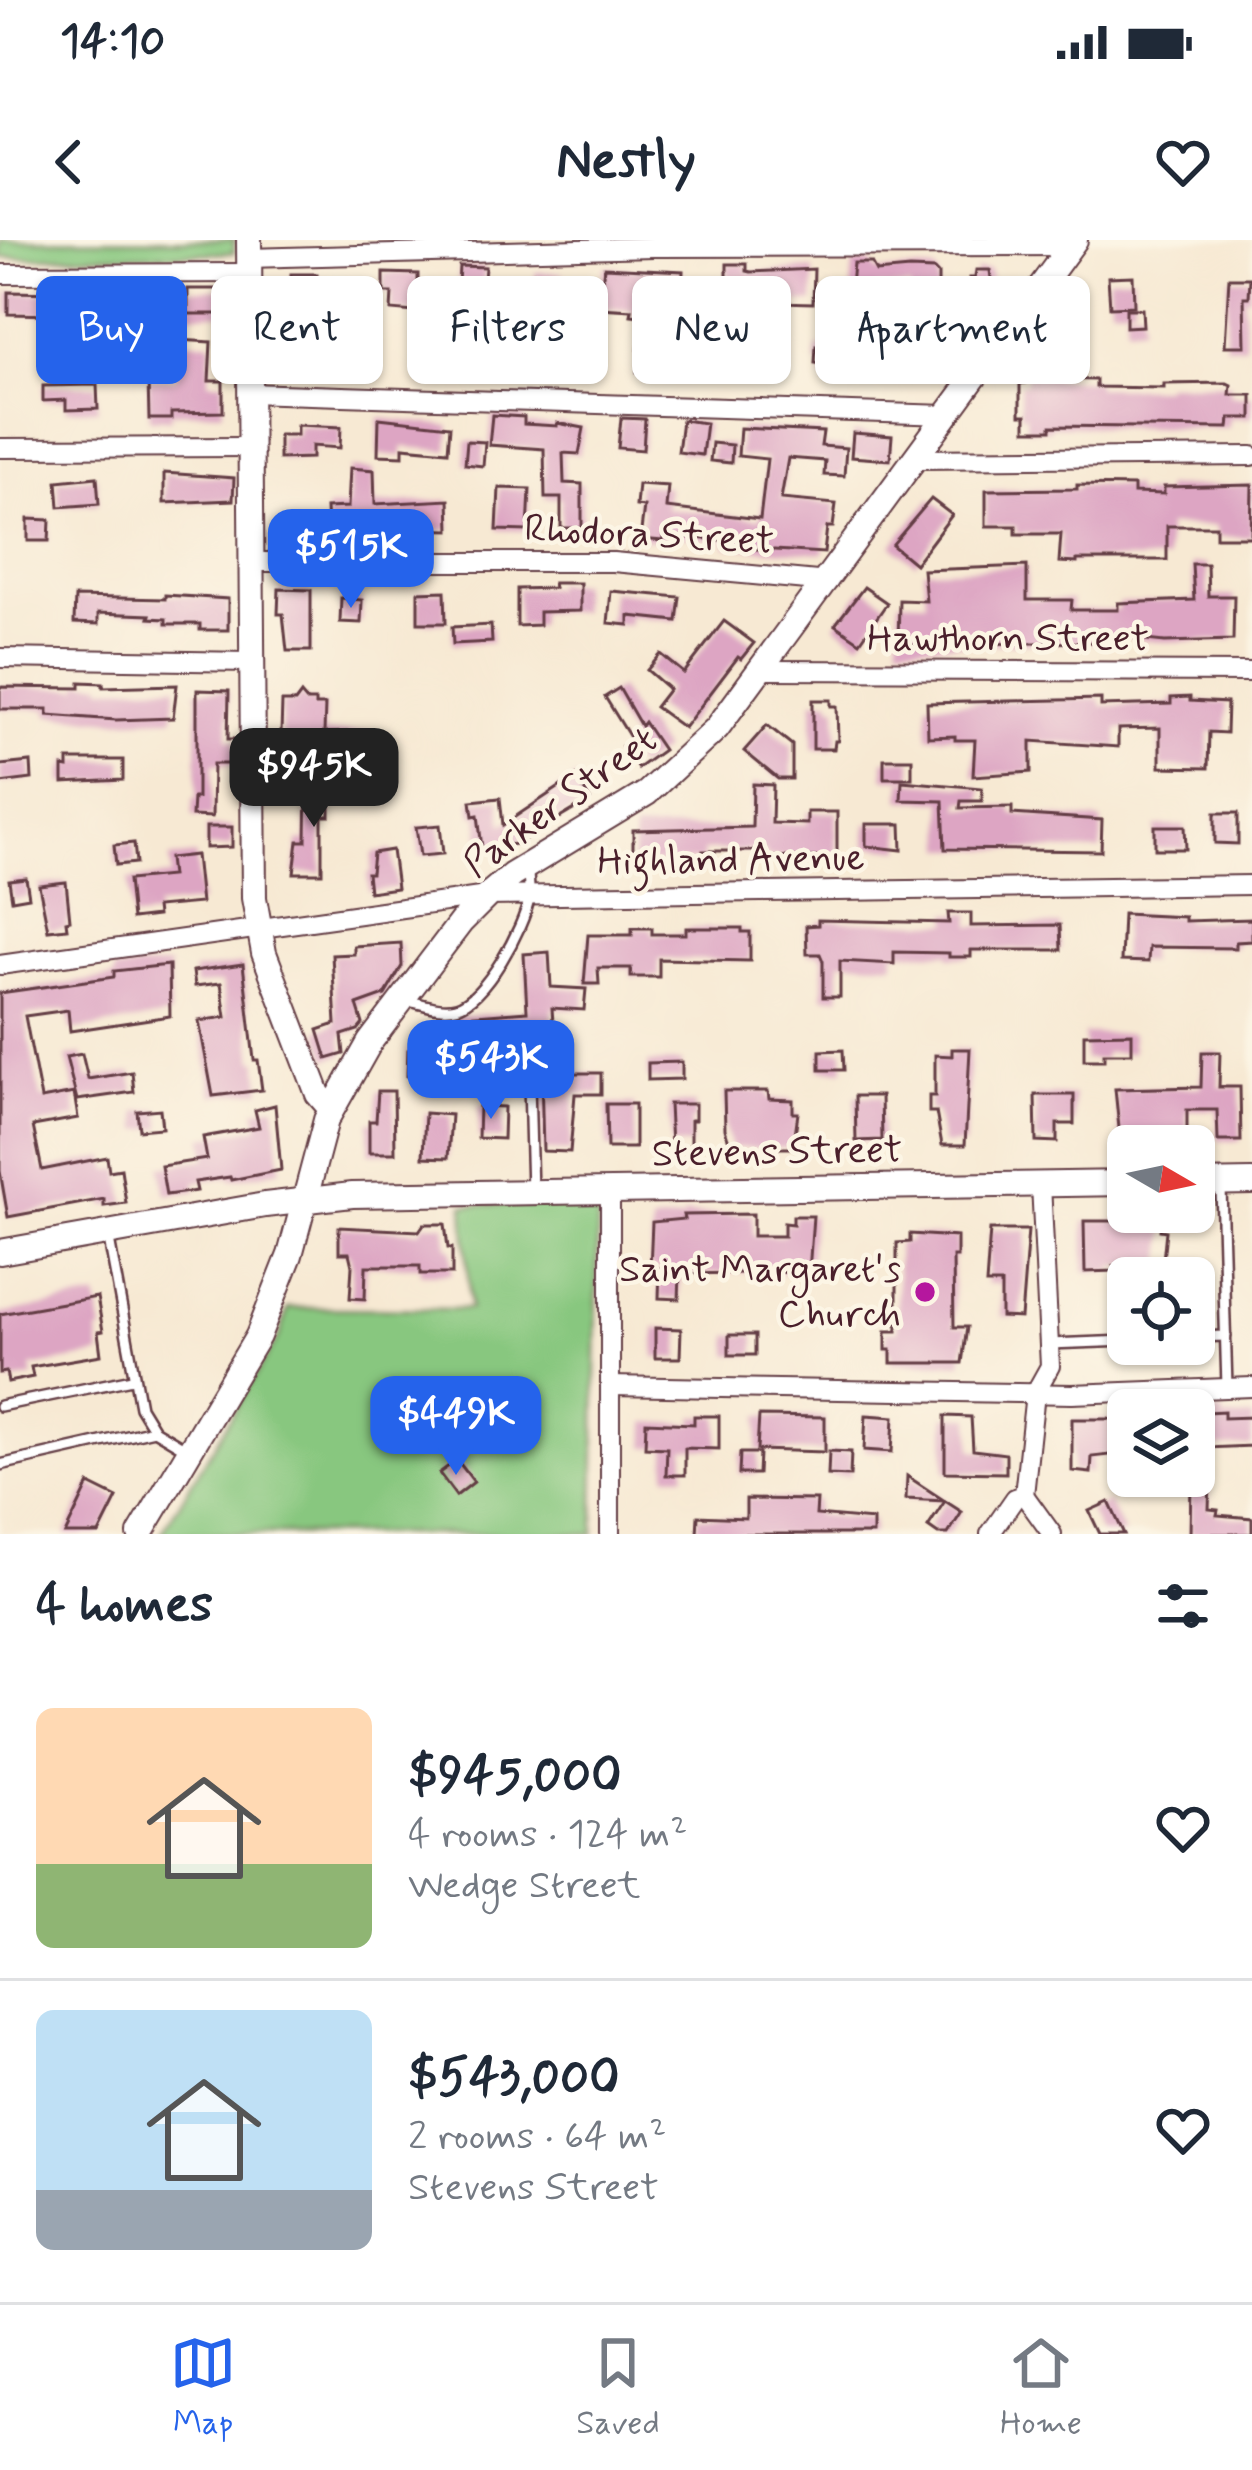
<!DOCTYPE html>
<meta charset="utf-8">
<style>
:root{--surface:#fff;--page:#f2f2f3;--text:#1f2937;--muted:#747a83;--line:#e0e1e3;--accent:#2563eb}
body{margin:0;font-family:Mynerve,sans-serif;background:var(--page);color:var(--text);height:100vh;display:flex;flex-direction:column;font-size:45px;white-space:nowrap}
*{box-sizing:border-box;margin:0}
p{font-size:39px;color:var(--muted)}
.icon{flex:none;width:66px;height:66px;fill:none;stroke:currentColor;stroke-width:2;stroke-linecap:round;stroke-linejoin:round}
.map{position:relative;height:1294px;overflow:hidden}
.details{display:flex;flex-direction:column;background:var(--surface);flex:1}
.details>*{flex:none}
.top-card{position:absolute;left:36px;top:36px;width:1182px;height:108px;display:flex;gap:24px}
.needle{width:78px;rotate:99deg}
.controls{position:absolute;left:1107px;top:885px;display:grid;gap:24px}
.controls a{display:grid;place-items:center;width:108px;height:108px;border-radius:18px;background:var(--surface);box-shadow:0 3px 9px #0004;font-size:60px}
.price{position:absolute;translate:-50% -102px;padding:0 27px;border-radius:24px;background:var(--accent);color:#fff;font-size:39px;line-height:78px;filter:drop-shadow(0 3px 6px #0008)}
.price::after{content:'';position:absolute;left:50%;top:72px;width:36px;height:27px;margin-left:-18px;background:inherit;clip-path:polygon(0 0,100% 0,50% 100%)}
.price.current{background:#222;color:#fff}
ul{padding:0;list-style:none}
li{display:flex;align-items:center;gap:36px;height:300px;padding:0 36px}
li+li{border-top:3px solid var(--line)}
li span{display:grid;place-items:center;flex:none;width:336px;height:240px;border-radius:18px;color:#555}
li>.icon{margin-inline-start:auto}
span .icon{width:144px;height:144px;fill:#fffc;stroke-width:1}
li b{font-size:51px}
h2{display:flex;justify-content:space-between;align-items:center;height:144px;padding:0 36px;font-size:51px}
.pill{padding:0 42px;border-radius:18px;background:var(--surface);box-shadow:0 3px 9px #0004;font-size:42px;line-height:108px}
.pill.current{background:var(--accent);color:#fff}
.status{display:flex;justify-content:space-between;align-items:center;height:84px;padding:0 60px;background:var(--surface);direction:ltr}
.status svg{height:33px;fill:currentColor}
header{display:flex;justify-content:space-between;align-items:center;height:156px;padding:0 36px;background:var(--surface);font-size:54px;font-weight:700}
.tab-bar{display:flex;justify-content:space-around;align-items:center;height:168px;border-top:3px solid var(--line);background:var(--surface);font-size:33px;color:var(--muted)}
.tab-bar a{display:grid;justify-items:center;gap:6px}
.tab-bar .current{color:var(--accent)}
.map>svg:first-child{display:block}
.green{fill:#88c77f;stroke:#697355;stroke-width:3}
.building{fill:#dda5c3}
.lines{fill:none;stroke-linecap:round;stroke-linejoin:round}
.lane-casing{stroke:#643d44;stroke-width:14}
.street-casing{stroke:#643d44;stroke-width:22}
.secondary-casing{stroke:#643d44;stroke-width:28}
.lane{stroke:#fff;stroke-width:9}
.street{stroke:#fff;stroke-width:18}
.secondary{stroke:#fff;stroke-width:24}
.poi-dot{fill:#b5179e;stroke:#fcf5e5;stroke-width:4.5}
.labels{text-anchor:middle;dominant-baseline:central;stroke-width:9;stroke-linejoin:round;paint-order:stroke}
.street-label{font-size:39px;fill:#4a1f2b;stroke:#fcf5e5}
.poi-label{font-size:39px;fill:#4a1f2b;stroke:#fcf5e5;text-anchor:end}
</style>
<div class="status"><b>14:10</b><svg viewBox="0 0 49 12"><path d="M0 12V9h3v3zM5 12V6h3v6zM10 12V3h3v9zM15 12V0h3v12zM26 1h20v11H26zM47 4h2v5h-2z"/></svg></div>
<header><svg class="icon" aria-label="back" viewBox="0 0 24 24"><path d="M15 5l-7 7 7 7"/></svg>Nestly<svg class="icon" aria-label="heart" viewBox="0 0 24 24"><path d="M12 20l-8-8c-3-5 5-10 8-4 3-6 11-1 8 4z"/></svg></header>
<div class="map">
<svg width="1252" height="1294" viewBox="0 0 1252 1294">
<rect width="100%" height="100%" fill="#fcf5e5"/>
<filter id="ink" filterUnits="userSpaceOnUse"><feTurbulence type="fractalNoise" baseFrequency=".00833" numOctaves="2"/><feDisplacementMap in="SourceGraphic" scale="24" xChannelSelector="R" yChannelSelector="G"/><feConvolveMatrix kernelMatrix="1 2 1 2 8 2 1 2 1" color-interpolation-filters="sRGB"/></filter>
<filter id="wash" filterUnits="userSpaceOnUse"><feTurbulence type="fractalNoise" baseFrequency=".004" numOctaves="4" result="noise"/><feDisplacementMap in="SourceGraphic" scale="48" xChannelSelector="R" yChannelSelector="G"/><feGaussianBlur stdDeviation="2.7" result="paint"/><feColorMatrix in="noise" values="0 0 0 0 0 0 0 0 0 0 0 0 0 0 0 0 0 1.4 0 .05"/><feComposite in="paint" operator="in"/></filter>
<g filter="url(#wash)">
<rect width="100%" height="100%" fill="#f7e9d3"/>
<g class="green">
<polygon points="0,0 234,0 234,13 0,18"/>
<polygon points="598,964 594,1294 161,1294 280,1095 288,1068 470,1069 464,965"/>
</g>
<g id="blocks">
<g class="building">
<polygon points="853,23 871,23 876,32 909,29 934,30 938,34 938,53 910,53 910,47 876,47 872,107 912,109 910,135 849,130 848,139 821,138 822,124 815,123 816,106 825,107 825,59 850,59"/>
<polygon points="727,24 747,24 747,31 751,32 814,29 813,63 779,62 778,106 785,107 784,136 756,134 758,105 725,101 723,129 661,123 661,134 637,132 640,76 631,75 632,70 599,68 604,27 683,31 682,59 727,61"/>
<polygon points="459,26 485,27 482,63 457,61"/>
<polygon points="976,30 990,30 994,64 969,64 969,38 975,38"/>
<polygon points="535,32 563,33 559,98 600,101 599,122 536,118 536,129 513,127 515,90 541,92 543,55 536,55"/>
<polygon points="384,33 418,34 418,55 450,57 450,75 391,70 392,53 384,53"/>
<polygon points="291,34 317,34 317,41 355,40 355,58 315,58 314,110 283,109 284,85 290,85"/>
<polygon points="1133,36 1134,66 1110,67 1108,37"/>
<polygon points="1229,38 1250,38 1249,57 1244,57 1245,106 1225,106"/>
<rect x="188" y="49" width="33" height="25"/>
<polygon points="943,50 961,51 960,70 942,69"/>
<polygon points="8,52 58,53 58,75 8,74"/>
<polygon points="98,52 141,52 141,74 98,75"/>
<polygon points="1126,69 1142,69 1143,86 1126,87"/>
<polygon points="491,80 508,81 507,100 490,98"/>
<polygon points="949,86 967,101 944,129 926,115"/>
<polygon points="178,100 211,102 209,141 223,141 223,172 171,173 171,179 149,179 148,139 176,139"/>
<polygon points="1033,106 1054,106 1054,139 1096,140 1096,147 1164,148 1164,144 1227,143 1231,145 1230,155 1252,155 1252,178 1230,178 1229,188 1051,186 1051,190 1026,190 1026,175 1020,175 1020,144 1026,143 1026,115 1033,115"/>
<polygon points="97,145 98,169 66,170 66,160 43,161 43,146"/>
<polygon points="492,175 524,177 524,184 557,186 557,183 584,188 579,214 563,213 564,243 582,244 582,288 561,288 561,258 545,258 544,209 489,205"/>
<polygon points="379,178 450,186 448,211 403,207 403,216 378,215"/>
<polygon points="621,178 645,179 643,210 618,208"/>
<polygon points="682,180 706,183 702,215 678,212"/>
<polygon points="297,185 341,187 340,208 312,206 312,218 279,219 279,195 297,195"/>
<polygon points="740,188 823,192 821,206 846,208 844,236 824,235 825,221 788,218 781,259 836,264 833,287 827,287 824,313 726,307 726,301 663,295 663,301 640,299 644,267 636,266 638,244 668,246 666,268 760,279 767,219 738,216"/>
<polygon points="853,193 892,196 890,220 851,217"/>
<polygon points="467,201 485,202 483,226 465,224"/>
<polygon points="712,203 732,205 731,223 710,221"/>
<polygon points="350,228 374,230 375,264 449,260 450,290 327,287 326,268 348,267"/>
<polygon points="164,233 234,238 233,260 164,263"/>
<polygon points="97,237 99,264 59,267 57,241"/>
<polygon points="1077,245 1134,246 1134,253 1164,254 1164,247 1252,245 1251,297 1216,297 1216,286 1167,286 1167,320 1077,320 1077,323 1059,322 1061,294 1016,294 1016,286 986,286 986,250 1077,249"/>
<polygon points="499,248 530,249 528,291 497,290"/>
<polygon points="931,259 952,275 915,324 892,305"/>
<polygon points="28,279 50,280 49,301 28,301"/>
<polygon points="1192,324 1207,324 1208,356 1234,356 1233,400 1165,402 1100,395 1100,402 898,405 899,360 926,361 923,330 1027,326 1027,360 1072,360 1071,370 1118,370 1118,363 1194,360"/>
<polygon points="553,343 580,343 580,371 539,372 539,385 517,386 517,349 554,348"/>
<polygon points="864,347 887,363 860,402 835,385"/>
<polygon points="279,349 311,350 311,411 287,411 283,374 278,374"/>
<polygon points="445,351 446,383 418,383 418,352"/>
<polygon points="611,351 680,357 677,381 629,376 629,385 608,383"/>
<polygon points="165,355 228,359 228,390 200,390 200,384 166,384 166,379 149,378 150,375 98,373 98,384 74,383 75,357 165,359"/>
<polygon points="341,358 362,360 361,383 340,382"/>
<polygon points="724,381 754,403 741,419 738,417 684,488 655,467 669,449 647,430 661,414 684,433"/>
<polygon points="491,385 492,402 453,404 452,387"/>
<polygon points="80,442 103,443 103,447 177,445 173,478 116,480 48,475 48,469 0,469 0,447 80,448"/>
<polygon points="619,448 641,486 644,482 663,510 638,528 622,506 631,499 605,457"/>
<polygon points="197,450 229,451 228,499 236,499 236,524 213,524 212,577 192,576 193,558 197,558"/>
<polygon points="301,454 307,461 315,461 315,465 325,465 324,493 375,491 376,505 317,508 317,524 280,525 282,462 295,462"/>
<polygon points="1190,457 1190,461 1227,463 1226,493 1209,492 1208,528 1160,527 1160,488 1118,489 1118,507 1031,501 1031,532 973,536 975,500 955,500 955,496 928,497 927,463 1101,459 1101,466 1171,464 1171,458"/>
<polygon points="813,460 831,460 831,466 837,466 838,501 835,501 834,509 813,509"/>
<polygon points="767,485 792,505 792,539 778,539 744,511"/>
<rect x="884" y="519" width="28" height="19"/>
<polygon points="68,520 123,520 123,540 63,543 63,527 68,528"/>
<polygon points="31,522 32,539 0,543 0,525"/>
<polygon points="576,536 590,560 516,604 482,608 478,575 473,576 471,561 500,558 503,585"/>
<polygon points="902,541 982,548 982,561 961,561 960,568 1012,567 1012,574 1102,580 1101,611 945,609 943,561 901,560"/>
<polygon points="307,544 330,544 330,576 322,576 322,633 294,633 298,601 306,601"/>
<polygon points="753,544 773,545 772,583 807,584 807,572 837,572 837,617 766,617 766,611 703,611 703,620 633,624 633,590 752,587"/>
<polygon points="1215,573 1238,573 1238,604 1215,603"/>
<polygon points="866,584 901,584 902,610 866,606"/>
<polygon points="440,585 443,614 420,616 416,587"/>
<polygon points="1155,586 1185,586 1186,609 1155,609"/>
<polygon points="206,587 232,587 232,607 206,608"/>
<polygon points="134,603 136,623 116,625 114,605"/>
<polygon points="392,610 397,648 369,652 367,633 371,633 373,613"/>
<polygon points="196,615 201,663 156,667 157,676 132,679 128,640 171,636 169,618"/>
<polygon points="26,638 29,657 12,660 9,640"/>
<polygon points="66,642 70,680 66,681 67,688 48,690 39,645"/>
<polygon points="948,673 971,673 971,686 1060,685 1061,710 971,710 971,717 949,717 949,713 894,712 894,724 840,721 840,757 823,757 823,721 820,714 807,714 806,686 818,685 818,680 949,683"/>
<polygon points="1123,674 1185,677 1185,681 1252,679 1252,701 1236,702 1236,708 1149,707 1148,722 1121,721"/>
<polygon points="632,688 652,688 652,694 686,694 686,688 742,688 742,692 750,692 750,721 659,719 659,737 631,737 631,728 598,728 599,744 584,744 588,695 632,695"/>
<polygon points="401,703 402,726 385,755 357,765 363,784 358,790 342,795 344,814 327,819 318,790 336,784 332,715 354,714 354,706"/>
<polygon points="549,712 551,747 586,749 584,770 552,768 555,811 572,811 572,833 601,833 601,854 575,854 570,912 543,911 540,794 454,800 453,777 527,771 524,714"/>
<polygon points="243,724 254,820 258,820 262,850 213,856 199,781 226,777 221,743 195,746 193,731"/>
<polygon points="169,725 170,776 70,791 68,770 25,776 41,859 74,853 78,878 33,886 42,930 107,917 109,931 121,929 126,963 104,966 104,959 8,977 0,931 0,753 114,737 114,731"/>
<polygon points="1132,793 1132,813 1104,813 1104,820 1084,820 1084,794"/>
<polygon points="429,806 446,806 445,837 407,836 408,810 428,810"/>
<polygon points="952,809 970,809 965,905 942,905 936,872 929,872 929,856 935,856 935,815 952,816"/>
<polygon points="843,810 844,830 820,830 820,811"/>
<polygon points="1202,812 1220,812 1219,847 1240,847 1241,901 1218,901 1217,870 1187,870 1187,901 1129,904 1129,898 1120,898 1115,849 1201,847"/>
<polygon points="82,814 88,839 132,832 134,852 77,860 66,817"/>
<polygon points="682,822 682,839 648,840 648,823"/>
<polygon points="378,851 394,851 395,913 369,913 369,881 376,881"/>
<polygon points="724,851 768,851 769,859 793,860 793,873 798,873 793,908 731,908 725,889"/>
<polygon points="1035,855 1074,855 1074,884 1057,884 1057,902 1036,901"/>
<polygon points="855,856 881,856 882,900 856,901"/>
<polygon points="606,864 635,864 635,908 607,908"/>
<polygon points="669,864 695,864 695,880 691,880 691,906 671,906"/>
<polygon points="275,865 281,930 231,940 230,937 195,942 197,951 166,955 161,926 207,919 203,897 259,887 255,870"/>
<polygon points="479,866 504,867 503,899 478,898"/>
<polygon points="160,869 162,888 139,890 137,871"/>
<polygon points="425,873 451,875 448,918 423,917"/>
<polygon points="1138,973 1162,975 1160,990 1166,991 1162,1030 1114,1026 1115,1031 1085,1032 1084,981 1137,981"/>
<polygon points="753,974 753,996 784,996 784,983 793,984 793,976 813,976 809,1032 680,1034 679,1059 659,1058 660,1028 650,1028 652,982 684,979 683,975"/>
<polygon points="424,984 445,984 448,1008 452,1008 452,1034 420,1034 420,1026 366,1026 365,1059 350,1058 352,1026 349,1013 339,1013 339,987 419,991"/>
<polygon points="990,990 1028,990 1021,1078 1001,1077 1001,1044 986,1044"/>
<polygon points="910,994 957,997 957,1017 953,1017 954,1087 967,1087 962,1123 891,1123 891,1110 886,1110 886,1091 897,1091 897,1003 910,1002"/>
<polygon points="97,1057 103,1091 98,1092 101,1115 31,1127 33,1137 8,1142 6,1132 0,1133 0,1074"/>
<polygon points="655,1088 681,1089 680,1118 655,1118"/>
<rect x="729" y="1095" width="26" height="20"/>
<polygon points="1224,1171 1224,1178 1252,1177 1252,1206 1206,1208 1205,1172"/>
<polygon points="866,1175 894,1177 892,1212 864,1210"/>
<polygon points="694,1176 719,1176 719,1209 685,1208 685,1235 666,1235 667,1208 645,1207 646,1182 694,1184"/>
<polygon points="759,1176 825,1177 825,1212 757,1210"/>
<polygon points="945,1176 971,1177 973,1210 1006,1214 1006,1233 945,1232"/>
<polygon points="1072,1179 1128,1179 1128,1213 1092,1217 1091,1233 1072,1231"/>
<polygon points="829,1211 851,1212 850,1236 828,1235"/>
<polygon points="740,1213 759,1213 758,1234 739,1234"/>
<polygon points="457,1220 474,1242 456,1256 439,1233"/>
<polygon points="907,1236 945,1261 906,1259"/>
<polygon points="1191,1241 1210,1241 1209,1269 1218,1270 1217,1275 1252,1278 1252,1294 1190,1294"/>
<polygon points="89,1244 117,1258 99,1294 65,1294"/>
<polygon points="746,1259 817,1260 816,1275 873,1280 873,1294 697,1294 698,1276 746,1278"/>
<polygon points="945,1261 962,1272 948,1294 938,1294 928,1287"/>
<polygon points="1109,1262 1124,1294 1100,1294 1089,1271"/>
</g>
</g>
</g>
<g filter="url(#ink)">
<use href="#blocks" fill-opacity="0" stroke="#643d44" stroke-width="3"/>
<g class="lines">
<g class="lane-casing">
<g id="lane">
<path d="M409,761C423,764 441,771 456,767C485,760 524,687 529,659C530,650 528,640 528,631"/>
<polyline points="529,844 532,952"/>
<polyline points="1221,948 1227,1147"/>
<polyline points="108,994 140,1167 154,1190 186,1209"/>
<polyline points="1194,1097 1226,1096"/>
<polyline points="1049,1104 1128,1101"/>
<polyline points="0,1166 132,1139"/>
<polyline points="0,1225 154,1190"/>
</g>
</g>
<g class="street-casing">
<g id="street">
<polyline points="248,18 653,7 1071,6"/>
<polyline points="0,34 248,33"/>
<polyline points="248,153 948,175"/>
<polyline points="0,208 249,207"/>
<polyline points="916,219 1252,216"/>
<polyline points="250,322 613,322 828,342"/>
<polyline points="0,418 251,422"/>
<polyline points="763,430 1252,432"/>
<polyline points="0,725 487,656 1252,645"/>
<polyline points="610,1146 1072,1154 1252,1147"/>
<polyline points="1024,1255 1052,1294"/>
<polyline points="610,1294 610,951"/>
<polyline points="990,1294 1015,1258 1024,1255 1035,1153 1050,1126 1041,944"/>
</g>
</g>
<g class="secondary-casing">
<g id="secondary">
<polyline points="249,0 254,658 264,713 318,854 331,869"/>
<polyline points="1194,943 1252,942"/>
<polyline points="0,1012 265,965 352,955 1128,943"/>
<polyline points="140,1294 258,1096 290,1015 326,880 370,802 461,682 487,656 512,635 647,553 717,488 1075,0"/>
</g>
</g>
<use href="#lane" class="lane"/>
<use href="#street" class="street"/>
<use href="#secondary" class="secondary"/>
</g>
</g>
<circle class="poi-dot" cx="925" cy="1052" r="12"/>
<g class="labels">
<g class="street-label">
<text transform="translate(649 296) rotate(3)">Rhodora Street</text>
<text x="1008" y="399">Hawthorn Street</text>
<text transform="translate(561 563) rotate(-36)">Parker Street</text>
<text transform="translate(731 621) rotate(-1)">Highland Avenue</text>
<text transform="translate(777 913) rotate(-1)">Stevens Street</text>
</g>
<g class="poi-label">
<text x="901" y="1030">Saint Margaret's<tspan x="901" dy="45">Church</tspan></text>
</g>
</g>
</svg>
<div class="controls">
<a><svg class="needle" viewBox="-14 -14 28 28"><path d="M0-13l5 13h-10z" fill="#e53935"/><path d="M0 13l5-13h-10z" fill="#747a83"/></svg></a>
<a><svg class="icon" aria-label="locate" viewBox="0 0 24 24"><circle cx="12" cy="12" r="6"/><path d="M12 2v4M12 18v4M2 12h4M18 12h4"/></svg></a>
<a><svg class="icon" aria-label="layers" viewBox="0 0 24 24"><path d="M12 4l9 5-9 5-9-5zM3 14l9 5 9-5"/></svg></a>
</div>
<b class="price" style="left:351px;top:371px">$515K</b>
<b class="price current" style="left:314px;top:590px">$945K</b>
<b class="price" style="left:491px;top:882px">$543K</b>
<b class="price" style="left:456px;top:1238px">$449K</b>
<div class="top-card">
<a class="pill current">Buy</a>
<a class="pill">Rent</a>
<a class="pill">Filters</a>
<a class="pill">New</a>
<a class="pill">Apartment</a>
</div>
</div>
<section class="details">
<h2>4 homes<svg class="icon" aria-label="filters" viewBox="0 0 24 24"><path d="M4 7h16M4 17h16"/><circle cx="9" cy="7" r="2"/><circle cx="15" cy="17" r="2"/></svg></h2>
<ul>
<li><span style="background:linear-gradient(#ffd9b3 65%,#8fb573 0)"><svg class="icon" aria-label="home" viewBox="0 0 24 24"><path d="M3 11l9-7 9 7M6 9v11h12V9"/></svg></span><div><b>$945,000</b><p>4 rooms · 124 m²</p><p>Wedge Street</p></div><svg class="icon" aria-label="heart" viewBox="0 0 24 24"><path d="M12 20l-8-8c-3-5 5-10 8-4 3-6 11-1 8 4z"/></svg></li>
<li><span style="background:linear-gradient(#bfe0f5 75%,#9aa5b1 0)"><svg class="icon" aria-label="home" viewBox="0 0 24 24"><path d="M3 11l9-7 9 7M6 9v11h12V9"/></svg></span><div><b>$543,000</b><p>2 rooms · 64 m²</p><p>Stevens Street</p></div><svg class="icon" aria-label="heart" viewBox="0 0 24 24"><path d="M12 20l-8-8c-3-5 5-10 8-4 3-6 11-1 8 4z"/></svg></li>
</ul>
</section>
<nav class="tab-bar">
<a class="current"><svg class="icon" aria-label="map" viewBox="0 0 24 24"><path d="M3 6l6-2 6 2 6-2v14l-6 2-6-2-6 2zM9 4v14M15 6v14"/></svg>Map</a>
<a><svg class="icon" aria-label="saved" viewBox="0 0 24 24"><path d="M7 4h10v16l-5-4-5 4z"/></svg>Saved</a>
<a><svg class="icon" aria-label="home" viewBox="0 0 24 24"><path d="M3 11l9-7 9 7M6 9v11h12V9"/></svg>Home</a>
</nav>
